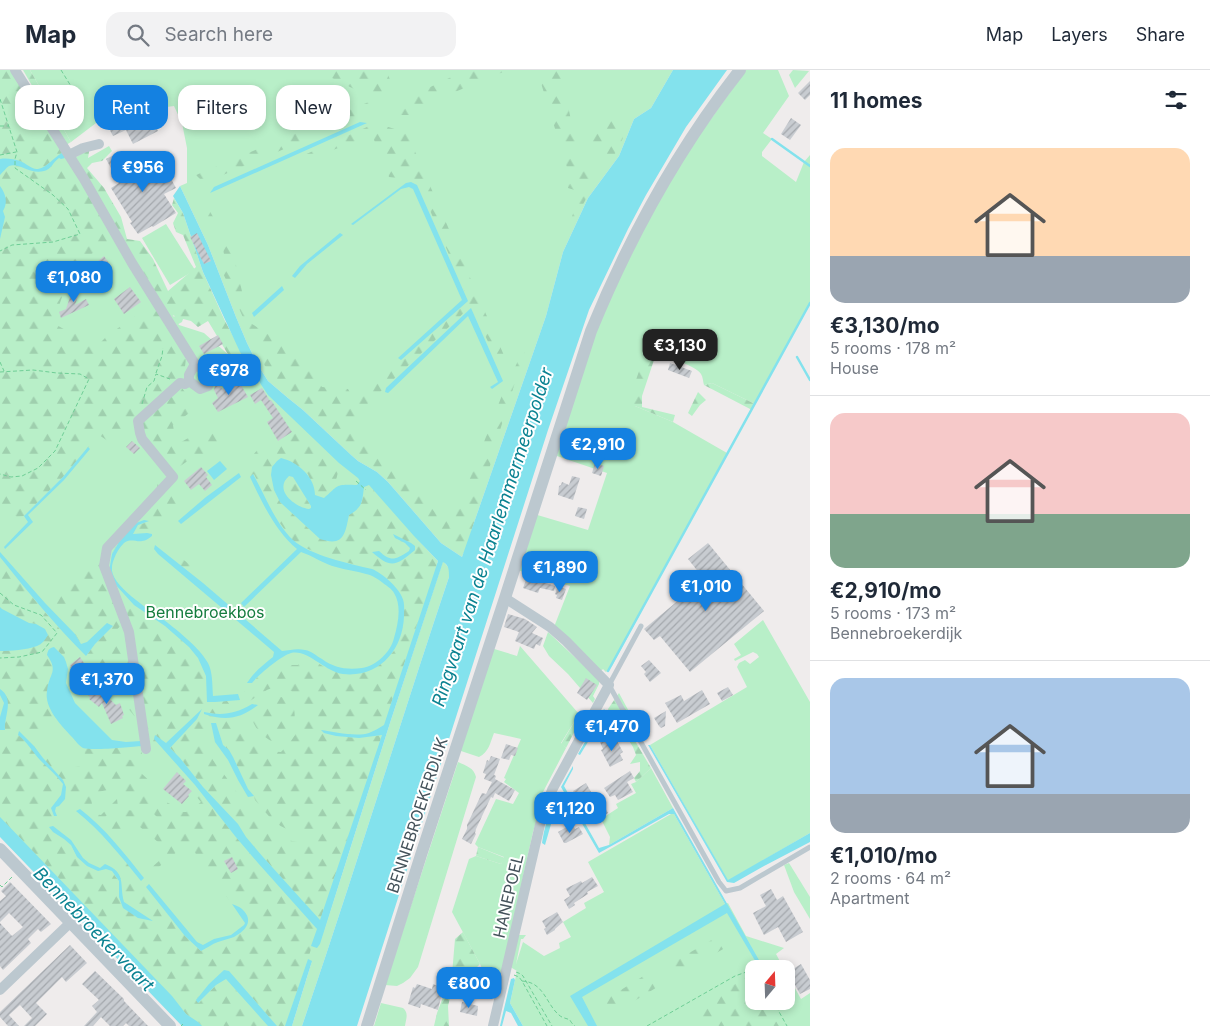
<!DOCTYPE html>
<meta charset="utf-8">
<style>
:root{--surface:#fff;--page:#f2f2f3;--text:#1f2937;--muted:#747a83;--line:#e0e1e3;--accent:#1481e1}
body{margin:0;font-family:Inter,sans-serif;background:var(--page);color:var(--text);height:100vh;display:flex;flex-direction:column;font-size:19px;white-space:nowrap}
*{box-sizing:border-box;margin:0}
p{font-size:16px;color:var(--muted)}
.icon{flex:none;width:28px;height:28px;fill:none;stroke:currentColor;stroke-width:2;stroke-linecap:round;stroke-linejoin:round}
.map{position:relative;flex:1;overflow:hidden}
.sheet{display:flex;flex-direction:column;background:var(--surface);width:400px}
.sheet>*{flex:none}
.hud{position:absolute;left:15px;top:15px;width:475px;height:45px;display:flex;gap:10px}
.needle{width:32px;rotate:19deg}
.fabs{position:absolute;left:745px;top:890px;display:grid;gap:10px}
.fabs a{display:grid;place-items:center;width:50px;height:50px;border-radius:10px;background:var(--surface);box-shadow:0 2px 8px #0003;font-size:25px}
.price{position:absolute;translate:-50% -42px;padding:0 11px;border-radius:10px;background:var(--accent);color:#fff;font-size:16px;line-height:32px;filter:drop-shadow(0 1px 2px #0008)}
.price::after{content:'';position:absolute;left:50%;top:30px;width:15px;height:11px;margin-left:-8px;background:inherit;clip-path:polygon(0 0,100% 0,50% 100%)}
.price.current{background:#222;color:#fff}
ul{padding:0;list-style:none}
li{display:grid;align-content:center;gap:10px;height:265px;padding:0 20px}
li+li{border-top:1px solid var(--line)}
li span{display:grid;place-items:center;height:155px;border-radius:15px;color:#555}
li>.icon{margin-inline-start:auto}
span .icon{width:90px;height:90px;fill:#fffc;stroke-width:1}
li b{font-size:21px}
h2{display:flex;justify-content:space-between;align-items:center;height:60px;padding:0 20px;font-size:21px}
.chip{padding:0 18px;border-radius:15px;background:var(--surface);box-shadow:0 2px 8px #0003;font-size:18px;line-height:45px}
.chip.current{background:var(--accent);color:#fff}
header{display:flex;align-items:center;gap:30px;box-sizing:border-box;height:70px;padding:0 25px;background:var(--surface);border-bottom:1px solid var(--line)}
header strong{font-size:24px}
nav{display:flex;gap:28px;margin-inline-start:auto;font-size:18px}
.search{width:350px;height:45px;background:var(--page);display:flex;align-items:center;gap:12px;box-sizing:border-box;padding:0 18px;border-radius:15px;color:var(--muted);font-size:19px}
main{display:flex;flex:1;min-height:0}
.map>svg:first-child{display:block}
.green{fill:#b8efc8}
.forest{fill:url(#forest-firs);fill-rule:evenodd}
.water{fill:#83e2ed;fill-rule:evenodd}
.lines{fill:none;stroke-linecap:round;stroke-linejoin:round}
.stream{stroke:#83e2ed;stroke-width:2.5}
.building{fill:url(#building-hatch)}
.path{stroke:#6fce96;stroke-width:1;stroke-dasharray:4 2.5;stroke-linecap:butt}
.service{stroke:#bcc8cf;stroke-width:5}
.minor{stroke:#bcc8cf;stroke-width:10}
.tertiary{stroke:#bcc8cf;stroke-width:12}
.labels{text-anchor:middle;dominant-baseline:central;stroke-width:4;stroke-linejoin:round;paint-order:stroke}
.park-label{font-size:16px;fill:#147c3e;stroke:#fff}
.street-label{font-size:16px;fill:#44525a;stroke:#fff}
.water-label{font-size:18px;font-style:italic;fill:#0a8291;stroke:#fff}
</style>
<header>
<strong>Map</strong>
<div class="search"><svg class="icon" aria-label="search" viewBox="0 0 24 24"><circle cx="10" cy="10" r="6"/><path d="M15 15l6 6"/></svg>Search here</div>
<nav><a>Map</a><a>Layers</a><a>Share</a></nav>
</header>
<main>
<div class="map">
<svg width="810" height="956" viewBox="0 0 810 956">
<defs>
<pattern id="forest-firs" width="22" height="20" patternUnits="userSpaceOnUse" patternTransform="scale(1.25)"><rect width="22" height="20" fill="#b8efc8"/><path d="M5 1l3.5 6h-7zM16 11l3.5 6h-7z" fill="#9fcfae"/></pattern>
<pattern id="building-hatch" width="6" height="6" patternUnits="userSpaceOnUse" patternTransform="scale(1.25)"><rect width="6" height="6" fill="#c8ccd1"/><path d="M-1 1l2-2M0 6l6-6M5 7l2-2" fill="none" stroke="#a4a8ad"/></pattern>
</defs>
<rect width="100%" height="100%" fill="#efecec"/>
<g class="green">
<path d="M0,0H17L179,255L204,263L296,345L384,427L438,494L320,874L390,653L443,491L449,498V507C399,656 353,807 302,956H292L312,891L287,956H193L0,763Z"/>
<polygon points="30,0 673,0 651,38 634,49 619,86 588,128 563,182 546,246 462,487 441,473 388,412 377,402 358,391 350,384 303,340 288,328 268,311 258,295 247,273 236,247 208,175 180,116 187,113 187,78 182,53 174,36 159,38 144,17 137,22 71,72"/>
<path d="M746,0H778L789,26L763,63L772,69L762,82V86L796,112L804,92L810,85V234L755,334L712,313L704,315C703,312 703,307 701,304C696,295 658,284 647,280L635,336L673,352L727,383L612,596L606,602L603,599L601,601L554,557L570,516L517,500L534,444L588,460L607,403L554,385L595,256L673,102Z"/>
<polygon points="793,0 809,1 795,18 789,5"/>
<polygon points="166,154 195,200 170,215 142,168"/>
<polygon points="763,550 810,632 810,763 728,811 650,675 747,617 737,597 739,593 745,590 750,594 759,587 757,584 753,582 735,591 734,589 741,585 734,574"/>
<polygon points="548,562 599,610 599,614 593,626 595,629 593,633 568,604 549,586 543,576"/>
<path d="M520,576L579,644L561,673L566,678L543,722V728L533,762L497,924L493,923L480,894L452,842L469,789L476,786L501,794L504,787L478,777L475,774L496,729L513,734L519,723L504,712L506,709L504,708L521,669L494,663C490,673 489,682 479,687L458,680L491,578L517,586Z"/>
<path d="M458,692C467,696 474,698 476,707L418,897L410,908L403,913L397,916L385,915Z"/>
<polygon points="651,698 673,738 609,775 610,767 601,749 618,738 616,734 636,723 631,714 636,712"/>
<polygon points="671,744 674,744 725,834 728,833 746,866 784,878 776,884 784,899 754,899 754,931 786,931 786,902 801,929 810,923 810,956 523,956 510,933 517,901 512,898 509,895 517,865 526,865 523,869 521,869 516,894 523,872 544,886 560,878 559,873 571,867 563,852 586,838 584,833 604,822 588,792"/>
<polygon points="789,793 810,827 810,849 794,822 784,795"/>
<path d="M381,933L403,938C409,943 406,949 405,956H374Z"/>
</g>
<g class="forest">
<path d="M0,0H13L62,83C54,87 48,97 38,99C32,100 26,93 20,91C14,89 6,88 0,89Z"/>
<polygon points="23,0 30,0 71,72 66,75"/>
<polygon points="316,0 386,0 393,17 376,30"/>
<polygon points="466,0 508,0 416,38 409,45 399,45 397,36 403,30"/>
<polygon points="537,0 560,0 563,12 581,98 593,99 596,111 571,156 570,152 581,122 568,118 568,101"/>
<polygon points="371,31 374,41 204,113 196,105"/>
<polygon points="612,42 623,68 608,98 588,65"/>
<path d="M376,53L407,63L506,290L502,301L471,236L358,343L347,359C378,385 408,411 435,442L448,443L450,460L504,320L529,268L501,357L465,484L453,478L376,398L350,384L265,296L213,181L225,189L223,179L203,140L208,138L233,182L249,252L297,283L322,317L348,319L354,330L361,317L398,288L401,290L468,229L417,110L389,107L372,65L307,90L302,86Z"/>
<path d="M90,76L88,88L109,76L112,81L102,91L92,93L87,98L104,118L121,147L127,169L140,171L153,189L168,221L196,197L183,165L176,162L173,153L178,143L172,135L174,128L183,143L203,202L225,251L248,294L238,298L235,296L208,251L198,257L191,251L183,249L182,252L175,256L170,249L175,246L169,244L73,88C82,86 81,81 90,76Z"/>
<path d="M60,88L61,89L65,88L73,100L114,169L87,187L69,207L53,253L69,262H76L82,264L85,273L96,277L107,266L156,231L186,288L184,305L181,311L182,318L196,338L173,355L176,375L197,363L222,361L230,374L192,388L173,401L178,406L173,426L184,431L177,445L173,438L162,454L147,463L133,464L138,455L148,452L136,453L119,472L112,483L109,502C117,512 126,528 135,536C162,558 193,569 205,605C208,613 207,623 207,632H215L227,631L235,642L215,644L202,641L207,676L213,690L226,707L252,744L281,767L292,771L307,774L309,766C279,759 274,753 255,730L254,726L248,719L233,687L229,680L223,675L216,653L208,645L220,648L239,647C250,662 259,682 281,682C294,669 307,652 300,633C298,628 296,624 291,621C285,618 278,615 272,618C264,620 252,630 245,635L240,630L244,622L263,601L288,597L292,595H298L305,585L329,600L355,604L369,601L381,594L394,581L400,569L404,556V536L402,527L372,499L330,488L301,476L292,470L275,446L254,404L250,407L245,395L262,374H280L287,372L300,355L339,393C338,407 335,418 324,428L315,425L308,404L289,390L281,388L280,432L320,469L345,464L349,445L362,432L364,417L369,415L414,466L438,491L384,655C379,658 374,661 369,663C356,668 335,662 322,661L324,663C344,668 362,669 382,665L320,851L263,787L246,767L238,754L203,717L180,688L170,678L197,649L201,641L166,673L162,680C190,704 210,736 234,764C260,797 289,828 317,859L308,889L285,956H277L229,901L209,914L196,930L199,933L216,915L226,909L268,956H202L198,952L186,944L172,926L0,747V660L5,659L4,652L8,641L4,622L0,619V581L17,580L37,576L48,565L45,559L36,554L29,553L1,539L0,537V487L37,533L65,565L66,578L64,587L54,577L50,578L48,581L54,598L51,605L48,634L59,652L44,656L42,662V673L50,676L53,688H63L70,698L80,696L86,701L95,692L85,686L84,678H121L128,680L127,689L135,691L142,682L141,703L155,716L148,718L149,723L174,736L182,742H186L191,740L201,732L160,683L146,679L144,638L137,581L128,549L110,508L108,484L157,418L161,391L138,355L114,375L99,365L63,407L24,446L17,447L0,438V169L5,147L3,141V120L0,116V105L10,96L17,95L30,101L48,100L56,90ZM55,704L66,717L65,729C74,734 82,739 92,735L91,725C112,716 118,720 138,726L135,736L145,735L157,747L154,756L142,748L138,741C116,738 119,743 104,755L100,751L118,737L117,729L101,745L95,744L90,747L104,760L112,771L134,783L118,763L128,747L158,772L159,791L151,798L144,799L149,805L188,773L232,834C242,839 245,841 248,853L232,868L218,872L201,881L185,866L126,792L122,795L114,798C125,812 120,817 124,832L151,850L122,835L119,827V811L111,801L87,796L68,777L54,768L53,762L49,757L53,756L54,746L51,738C56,732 66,724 63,715C62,711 57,707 55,704Z"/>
<polygon points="646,280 656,284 642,326 642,337 675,345 673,352 635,336 627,337"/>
<polygon points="712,313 755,334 752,340 704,315"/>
<polygon points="698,322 706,330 700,335 692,346 688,343"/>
<path d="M289,406L293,407L311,436V438L310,439C295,437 273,420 289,406Z"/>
<path d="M104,474C94,495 102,504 111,523C115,532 119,543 123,553L89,590L86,586L95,574L112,556L107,553L87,572L81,574L75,564L45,533Z"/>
<polygon points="176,484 198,501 194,507 171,488"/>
<polygon points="124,562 140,653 93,595"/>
<polygon points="619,623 633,649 625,654 651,698 636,712 634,708 640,701 640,692 630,694 636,685 633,677 626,666 611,664 608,639"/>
<path d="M275,627C311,621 292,694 263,665C258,661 254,655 252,649L269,631Z"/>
<polygon points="579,644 582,647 566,678 561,674"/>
<polygon points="478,777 505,788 501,794 476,786"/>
<polygon points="463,862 480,894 451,924 448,936 449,956 434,956 437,943 452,904 455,869"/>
<polygon points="724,863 732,874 676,906 668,895"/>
<polygon points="650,902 659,916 608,947 603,931"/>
<polygon points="749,906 754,914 754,931 764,931 779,956 706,956 695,937"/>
</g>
<g class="water">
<path d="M673,0H727L686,57L646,125L628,159L589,240L548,360L357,956H302C353,807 399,656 449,507C449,500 449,495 443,492L390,653L320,874L317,878L311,876L317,859L258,793L235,766L195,715L154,669L155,665L166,673L202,639L197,649L170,678L180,688L203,717L238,754L246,767L263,787L320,850L382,665L359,668L336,666L324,663L321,660C334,662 356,667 369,663C374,661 379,658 384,655L438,491L414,466L369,415L364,417C362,432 363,437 349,445C345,464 344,477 320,469L280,432L274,420L271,405L272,397L277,391L281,388C298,392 315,407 315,425L324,428C339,415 335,414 357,415L360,411L358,408L339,393L268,325L254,304L240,282L203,202L183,143L173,126L180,116L208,175L236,247L247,273L258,295L268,311L288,328L303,340L350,384L358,391L377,402L388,412L441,473L462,487L546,246L563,182L588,128L619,86L634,49L651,38ZM289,406L293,407L311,436V438L309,439C295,437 273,420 289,406Z"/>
<polygon points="360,52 367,53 210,123 214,117"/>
<path d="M62,83L65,88L61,89L59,88C53,92 51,100 44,101C30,105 19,92 9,96C6,98 3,102 0,105V89C6,88 14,89 20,91C26,93 32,100 38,99C48,97 54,87 62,83Z"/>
<polygon points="411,112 417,115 468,231 401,290 398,288 462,230 413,119 409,117 401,119 353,155 351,154 406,113"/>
<path d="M0,116C6,124 8,133 3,141L5,147L0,169Z"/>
<polygon points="340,163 343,165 307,194 295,208 292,206 300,196"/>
<polygon points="282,216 284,220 254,247 252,243"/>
<polygon points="471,238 503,311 492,319 490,317 498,312 468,246 388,323 385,322 386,318"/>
<polygon points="88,377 90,379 64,410 28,445 33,452 5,479 4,477 28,452 24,446 63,407"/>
<polygon points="220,391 227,399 214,410 207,401"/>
<polygon points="239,403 241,407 181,454 178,451 206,427"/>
<path d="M253,404C265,425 275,453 293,470C309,485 350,494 372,499C382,503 398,517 402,527C405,533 404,540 404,546C403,580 379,608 343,604C325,602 308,579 291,583C281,586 258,605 252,613H247C254,602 263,595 273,587L274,582L158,484L154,479L155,475L203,513L282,581C290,580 298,578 305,580C312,581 316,586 322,589C334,598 347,600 362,598C376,596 391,582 394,568C398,554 402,536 394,523C392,519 387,516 383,513C378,509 372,505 366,504C356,501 346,500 336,497C324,494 313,486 301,482L244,537L241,533L297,479C276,462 261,431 250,407Z"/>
<path d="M144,450L149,451L138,455L133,464L147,463L152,464V466C149,468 146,471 142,471C136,472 130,468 124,473C119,478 116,483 114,489C113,492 112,494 112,497C109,515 150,540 164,550C178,561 199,577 208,593C213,603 212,615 213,626L238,624L240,630L215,632H207L206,606L198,588L189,577L165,556L134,535L114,513L109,502L112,484L119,472L136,453Z"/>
<path d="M393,464L411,473L415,476V480C396,496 391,499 372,482L379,481C391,492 395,490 409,481L410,478L405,473L395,468Z"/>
<path d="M0,482L45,533L75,564L81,574L87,572L107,553L113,556L95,574L86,586C55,555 28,522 0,487Z"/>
<path d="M0,537L2,539L29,553L36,554L45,559L48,565C45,570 42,574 37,576C27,580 10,581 0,581Z"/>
<path d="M54,577L64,587L66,592L68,599L66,613L75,633L112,670L126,672L141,671L142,676C131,677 92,681 83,678C79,676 75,670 72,667C61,655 44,638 47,621C49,603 59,602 47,585C48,580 49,578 54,577Z"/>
<path d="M0,619C15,629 4,646 5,660H0V647L4,633L0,625Z"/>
<path d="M252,634L258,635C240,649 226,651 204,644V642C222,646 235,644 252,634Z"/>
<polygon points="604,639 605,640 603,647 580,685 578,684"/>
<polygon points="211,653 216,653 223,675 229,680 233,687 248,719 254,726 248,727 238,710 228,690 215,672"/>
<path d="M19,661L34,676L43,688L63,710L66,717L65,729L59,736L56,737L55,741L57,746H54L51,738L61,725L63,714C56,705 48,698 40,690C32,681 27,672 18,665Z"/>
<polygon points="648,675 650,675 728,810 810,763 810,772 766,795 764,796 734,813 727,812"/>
<polygon points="573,696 573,699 564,716 599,778 609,775 673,738 764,899 760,899 727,843 582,927 597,956 588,956 570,926 725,834 674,744 669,744 599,783 561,717"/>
<path d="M555,729L558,730L545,775L542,773C544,758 549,743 555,729Z"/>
<path d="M80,739C105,758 125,784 144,808L141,811C121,786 101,761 76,741Z"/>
<polygon points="0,747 172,926 186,944 198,952 202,956 182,956 0,767"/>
<path d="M53,756L71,770L83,788L89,793L100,798L105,794C127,803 119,814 124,832L153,851L138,848L123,838L119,827V811L112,801L106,799L98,801L87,796L77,787L71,775L64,769L53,762L49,757Z"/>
<path d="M149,814L197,872L203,875L214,869L231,865L244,855L245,853L232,834C235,835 240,837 242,839C255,851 245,861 234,867C229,869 223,870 218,872C212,874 207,878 201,881L185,866L146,817Z"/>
<polygon points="308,889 312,891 292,956 285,956"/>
<polygon points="224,900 229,901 277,956 268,956 226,909 216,915 198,933 196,930 209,914"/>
<polygon points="514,908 515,910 510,933 523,956 518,956 511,943 506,941 502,956 500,956 511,909"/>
</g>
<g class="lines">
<g class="stream">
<polyline points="772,69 810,96"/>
<polyline points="797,287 810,310"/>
<polyline points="608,601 810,233"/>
</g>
</g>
<g class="building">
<polygon points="810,11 810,25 805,30 798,23"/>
<polygon points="121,41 130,57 128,59 151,47 158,61 133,74 126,60 113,66 104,49"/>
<polygon points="791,48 801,55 790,70 781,64"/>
<polygon points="114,85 123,102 146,87 153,99 163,94 176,118 164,124 176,143 153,157 152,156 138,164 130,153 132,152 111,118 119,113 106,89"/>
<polygon points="197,163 211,191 204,194 190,167"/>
<polygon points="104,186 111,196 104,202 97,192"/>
<polygon points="74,215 81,217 75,235 86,229 89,235 61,248 59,242 66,239"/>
<polygon points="130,217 141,232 124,244 114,229"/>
<polygon points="218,265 223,274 204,284 199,276"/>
<polygon points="670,293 692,301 689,308 668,300"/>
<polygon points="238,310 248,327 218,342 212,333 218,328 214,320 215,316 219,314 222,319"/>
<polygon points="262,318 270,331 271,330 292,362 278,371 267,352 273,348 261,330 255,334 250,325"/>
<polygon points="132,371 140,378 134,384 126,377"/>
<polygon points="595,393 604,396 601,406 592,403"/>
<polygon points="201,397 208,405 206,407 212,415 205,421 199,414 191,420 184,411"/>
<polygon points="572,406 580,408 573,430 558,425 559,416 561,415 562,412 569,415"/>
<polygon points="578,437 587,439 584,449 575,446"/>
<polygon points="708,473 764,541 690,602 660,566 654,570 644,559 704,509 688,489"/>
<polygon points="527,507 555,516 554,521 540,518 538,523 523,518"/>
<polygon points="558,516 566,519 562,530 556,528 557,525 555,524"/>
<polygon points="508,544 525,549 537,557 532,563 543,568 540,576 536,574 534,579 515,571 519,562 504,557"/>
<polygon points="80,587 86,596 75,604 70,597 71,597 70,595"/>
<polygon points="649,590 661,603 650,612 644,604 646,602 641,596"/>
<polygon points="586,608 597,615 587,630 577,623"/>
<polygon points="96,616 116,635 120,633 124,645 122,646 123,648 111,654 102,633 99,637 89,629 90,627 87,624 94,617 97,619"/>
<polygon points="728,617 733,625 722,631 717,623"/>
<polygon points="702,620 710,634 677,653 665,633 681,625 684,631"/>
<polygon points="666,641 665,656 661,658 659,656 654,648"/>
<polygon points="608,667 612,674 617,671 623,682 620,684 623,690 610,697 601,680 603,679 600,672"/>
<polygon points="506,674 518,678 515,686 511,685 509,690 501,688"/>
<polygon points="491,686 500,689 494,705 496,706 495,709 515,720 509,731 495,723 493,728 491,727 476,759 475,763 476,764 471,774 462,769 467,759 467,755 482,723 486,724 492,712 484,709 486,704 483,703 487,690 489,691"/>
<polygon points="630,701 634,708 627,712 633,722 618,730 615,725 610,727 604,718"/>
<polygon points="177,702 186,711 183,714 192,721 188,725 189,726 182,734 163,719"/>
<polygon points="586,713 595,729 599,727 608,743 590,754 573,721"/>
<polygon points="572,754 575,759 579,757 583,764 566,773 564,773 558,762"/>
<polygon points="232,787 238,799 231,803 224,791"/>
<polygon points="592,807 598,816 587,822 588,824 574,833 575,835 569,839 564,830 570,826 566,819 567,818 581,811 582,813"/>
<polygon points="10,812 51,854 41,862 38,859 28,869 31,873 3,900 0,896 0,853 12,866 23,857 9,843 0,852 0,831 6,826 1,821"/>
<polygon points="771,819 777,830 783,826 803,862 786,872 778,857 764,865 753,843 766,836 760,825"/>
<polygon points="557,842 563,852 555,859 555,860 547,865 544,859 546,858 542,851"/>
<polygon points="70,875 87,893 66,912 62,907 36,933 47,944 35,956 24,956 32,948 20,935 9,945 19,956 8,956 0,947 0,942"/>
<polygon points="801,894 810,910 810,919 800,924 788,902"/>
<polygon points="95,901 124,929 124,931 148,956 129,956 126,953 123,956 110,956 101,947 93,956 84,956 97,942 92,936 99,930 82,914"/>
<polygon points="417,914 432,919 433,914 443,918 438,940 421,934 420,938 408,934 413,917 415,918"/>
<polygon points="462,932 478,936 477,946 460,942"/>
</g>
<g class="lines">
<g class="path">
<polyline points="61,0 82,34"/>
<polyline points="0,29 17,82 15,89 15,98 53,125 68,139 80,164 53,172 12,175 0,181"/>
<polyline points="0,56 8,56"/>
<polyline points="0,85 16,82"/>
<polyline points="0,292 4,301"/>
<polyline points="0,302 33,300 57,303 80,304 89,309 55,381 38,398 22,406 11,407 0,404"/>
<polyline points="156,303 162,286 163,278"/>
<polyline points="142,334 147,317 154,311 156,304 170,309"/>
<polyline points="356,411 366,420"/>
<polyline points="0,523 14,535 41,545 57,563 42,582 19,587 0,588"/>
<polyline points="0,815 2,817 12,807"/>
<polyline points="516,902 521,904 523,906 552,956"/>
<polyline points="514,905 519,907 522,911 547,956"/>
<path d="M522,911C544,912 546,934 559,945C562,948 566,948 570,950C570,951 574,956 575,956"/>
<polyline points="773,931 787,956"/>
<polyline points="181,956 183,954"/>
<polyline points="647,956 735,906 749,901 754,904"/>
</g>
<polyline class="service" points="641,556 609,615 719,812 726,821 740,818 810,777"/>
<g class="minor">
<polyline points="15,0 84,109 132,193 195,294 189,305 189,311 185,314 180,313 138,351 140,363 142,369 173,407 107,478 104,496 129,562 146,679"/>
<polyline points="69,85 83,78 99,74"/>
<polyline points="189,311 200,319 208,316 211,309 207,302 195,294"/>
<polyline points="0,920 71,852"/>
<polyline points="493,956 542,746 552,720 609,615 566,571 550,557 505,528"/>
</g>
<g class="tertiary">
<polyline points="0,779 170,956"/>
<path d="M367,956L421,785L505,528L591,261C629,168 678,79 740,0"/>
</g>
</g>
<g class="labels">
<g class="park-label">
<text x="205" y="542">Bennebroekbos</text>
</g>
<g class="street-label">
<text transform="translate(417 745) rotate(-72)">BENNEBROEKERDIJK</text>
<text transform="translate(508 826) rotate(-77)">HANEPOEL</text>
</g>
<g class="water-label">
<text transform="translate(492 467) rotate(-72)">Ringvaart van de Haarlemmermeerpolder</text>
<text transform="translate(94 859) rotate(46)">Bennebroekervaart</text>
</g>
</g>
</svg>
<div class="fabs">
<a><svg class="needle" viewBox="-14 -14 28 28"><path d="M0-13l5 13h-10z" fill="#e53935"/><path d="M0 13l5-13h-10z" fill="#747a83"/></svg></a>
</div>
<b class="price" style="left:143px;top:123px">€956</b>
<b class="price" style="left:74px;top:233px">€1,080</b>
<b class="price current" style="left:680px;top:301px">€3,130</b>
<b class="price" style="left:229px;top:326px">€978</b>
<b class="price" style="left:598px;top:400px">€2,910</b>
<b class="price" style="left:560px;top:523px">€1,890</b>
<b class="price" style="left:706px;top:542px">€1,010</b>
<b class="price" style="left:107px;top:635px">€1,370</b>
<b class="price" style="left:612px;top:682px">€1,470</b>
<b class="price" style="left:570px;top:764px">€1,120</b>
<b class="price" style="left:469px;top:939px">€800</b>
<div class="hud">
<a class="chip">Buy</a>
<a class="chip current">Rent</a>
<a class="chip">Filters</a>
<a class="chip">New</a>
</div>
</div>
<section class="sheet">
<h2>11 homes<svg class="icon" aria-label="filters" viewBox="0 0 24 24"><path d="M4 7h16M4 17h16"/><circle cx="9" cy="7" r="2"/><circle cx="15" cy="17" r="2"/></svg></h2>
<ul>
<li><span style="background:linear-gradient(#ffd9b3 70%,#9aa5b1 0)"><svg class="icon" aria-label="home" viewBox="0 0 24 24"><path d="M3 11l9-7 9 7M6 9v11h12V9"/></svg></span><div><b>€3,130/mo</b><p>5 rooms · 178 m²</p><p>House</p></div></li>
<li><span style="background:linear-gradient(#f6c9c9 65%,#7fa58c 0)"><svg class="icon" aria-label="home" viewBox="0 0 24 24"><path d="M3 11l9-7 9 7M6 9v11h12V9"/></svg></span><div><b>€2,910/mo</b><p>5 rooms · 173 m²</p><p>Bennebroekerdijk</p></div></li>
<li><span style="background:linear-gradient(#a9c7e8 75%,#9aa5b1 0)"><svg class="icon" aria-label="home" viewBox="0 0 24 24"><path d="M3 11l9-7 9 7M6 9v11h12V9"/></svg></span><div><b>€1,010/mo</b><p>2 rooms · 64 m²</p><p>Apartment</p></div></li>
</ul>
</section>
</main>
